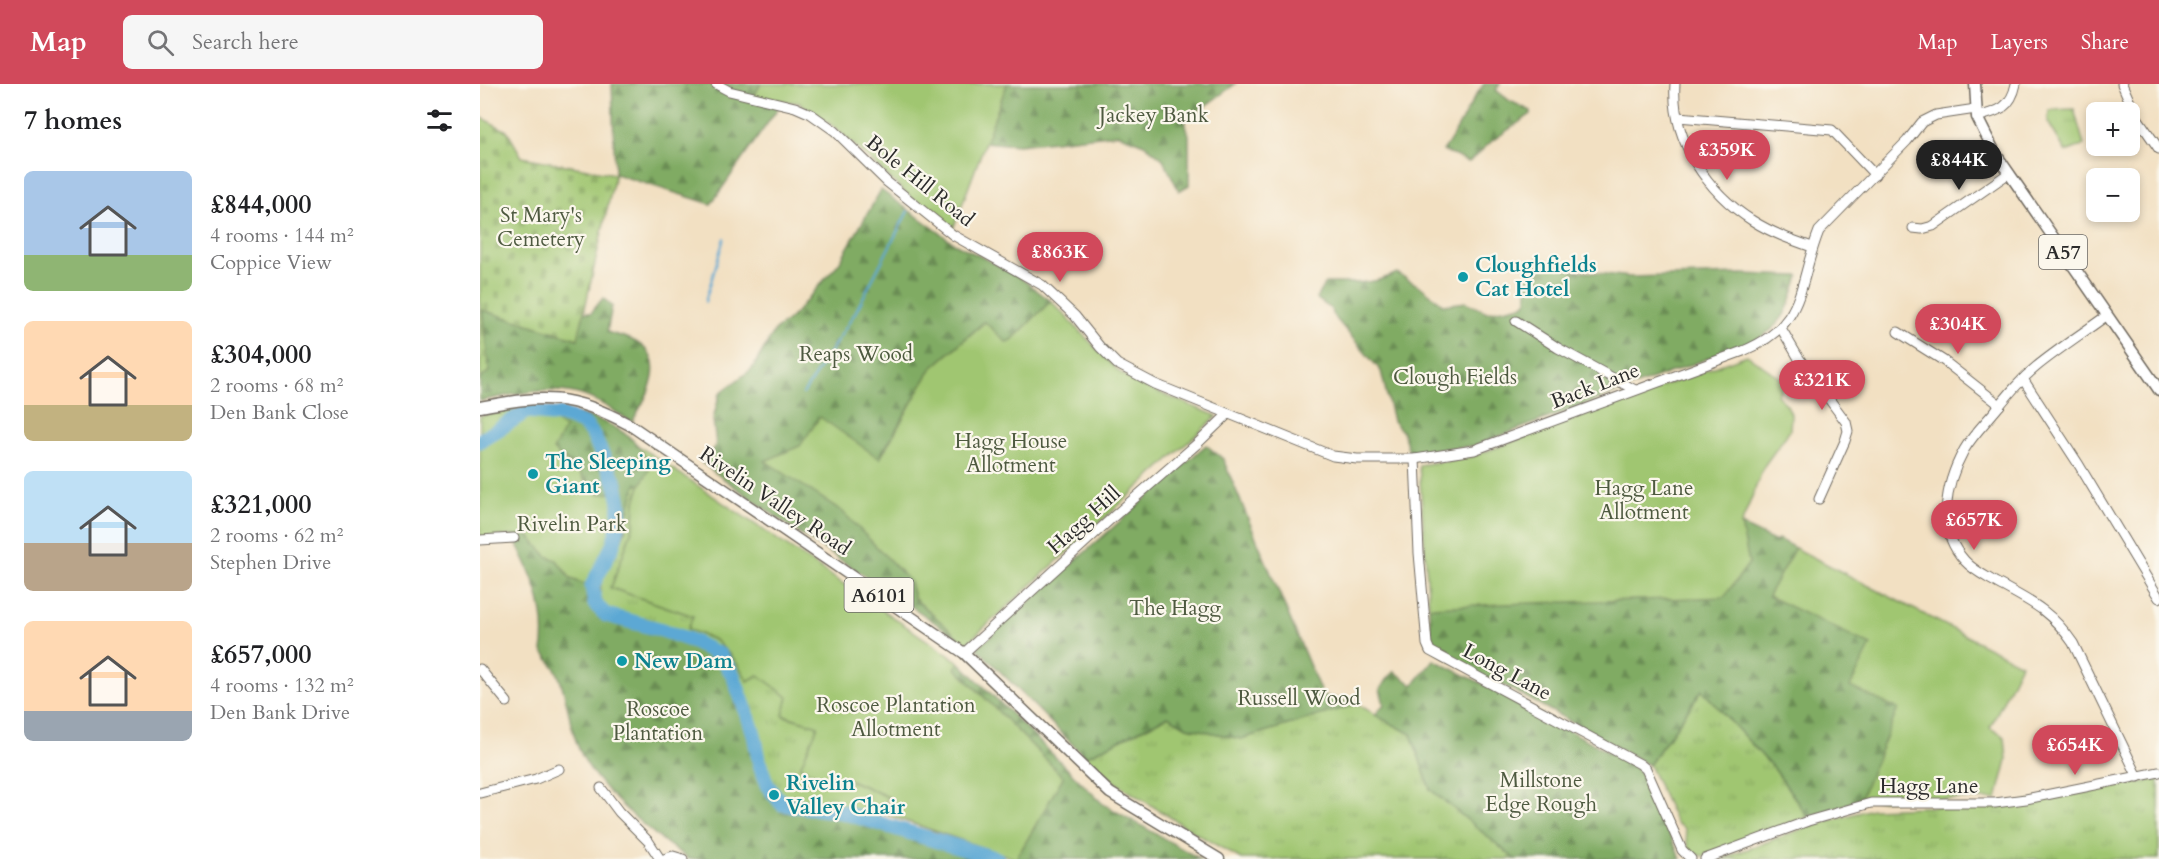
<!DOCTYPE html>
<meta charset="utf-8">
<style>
:root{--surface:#fff;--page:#f6f6f6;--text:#202124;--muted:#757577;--accent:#d1495b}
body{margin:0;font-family:Cardo,serif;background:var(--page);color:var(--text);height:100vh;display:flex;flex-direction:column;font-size:22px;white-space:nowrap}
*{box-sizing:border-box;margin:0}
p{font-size:20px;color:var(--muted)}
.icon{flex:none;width:33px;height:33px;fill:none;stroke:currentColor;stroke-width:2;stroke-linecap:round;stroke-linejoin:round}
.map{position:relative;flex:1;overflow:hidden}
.details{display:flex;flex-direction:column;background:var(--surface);width:480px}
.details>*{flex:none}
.controls{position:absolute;left:1606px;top:18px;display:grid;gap:12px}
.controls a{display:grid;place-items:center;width:54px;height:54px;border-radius:9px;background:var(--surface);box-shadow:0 3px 9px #0003;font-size:30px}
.price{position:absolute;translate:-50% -51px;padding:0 14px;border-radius:21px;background:var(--accent);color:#fff;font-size:20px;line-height:39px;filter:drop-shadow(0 2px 3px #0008)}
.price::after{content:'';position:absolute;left:50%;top:36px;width:18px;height:14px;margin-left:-9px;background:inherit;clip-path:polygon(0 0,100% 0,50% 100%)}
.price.current{background:#222;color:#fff}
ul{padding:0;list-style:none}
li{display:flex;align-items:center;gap:18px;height:150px;padding:0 24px}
li span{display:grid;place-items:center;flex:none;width:168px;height:120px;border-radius:9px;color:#555}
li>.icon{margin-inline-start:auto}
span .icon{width:72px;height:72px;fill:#fffc;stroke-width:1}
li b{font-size:26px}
h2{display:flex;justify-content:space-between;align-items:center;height:72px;padding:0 24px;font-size:26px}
header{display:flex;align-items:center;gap:36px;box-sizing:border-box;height:84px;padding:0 30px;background:var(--accent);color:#fff}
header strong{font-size:28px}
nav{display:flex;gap:33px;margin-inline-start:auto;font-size:21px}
.search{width:420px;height:54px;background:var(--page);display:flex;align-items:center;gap:15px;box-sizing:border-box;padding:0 21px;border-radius:9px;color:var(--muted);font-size:22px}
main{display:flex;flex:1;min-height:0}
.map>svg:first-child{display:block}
.grass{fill:url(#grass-tufts);stroke:#66784e;stroke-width:1.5}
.forest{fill:url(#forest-firs);stroke:#566b47;stroke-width:1.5}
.cemetery{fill:url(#cemetery-stones);stroke:#66784e;stroke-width:1.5}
.green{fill:#a0c671;stroke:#66784e;stroke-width:1.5}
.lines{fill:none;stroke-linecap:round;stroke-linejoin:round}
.stream{stroke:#5ba8d4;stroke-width:2}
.river{stroke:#5ba8d4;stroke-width:15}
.minor-casing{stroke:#716a60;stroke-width:11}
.major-casing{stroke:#716a60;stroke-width:13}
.minor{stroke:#fff;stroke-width:9}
.major{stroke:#fff;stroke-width:10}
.culture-dot{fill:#0f9aa8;stroke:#fbf7ec;stroke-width:2}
.labels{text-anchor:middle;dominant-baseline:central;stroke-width:4.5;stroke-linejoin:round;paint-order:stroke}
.shield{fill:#fbf7ec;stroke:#696865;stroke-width:1.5}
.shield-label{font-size:20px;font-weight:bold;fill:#2b2b2b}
.park-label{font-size:21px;fill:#4e5a40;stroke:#fbf7ec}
.street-label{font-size:21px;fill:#2b2b2b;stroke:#fbf7ec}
.culture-label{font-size:21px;font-weight:bold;fill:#0d838f;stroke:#fbf7ec;text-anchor:start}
</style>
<header>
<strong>Map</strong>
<div class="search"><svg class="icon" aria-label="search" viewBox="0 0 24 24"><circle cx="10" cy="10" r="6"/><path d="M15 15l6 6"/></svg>Search here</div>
<nav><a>Map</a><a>Layers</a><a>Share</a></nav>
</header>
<main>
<section class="details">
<h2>7 homes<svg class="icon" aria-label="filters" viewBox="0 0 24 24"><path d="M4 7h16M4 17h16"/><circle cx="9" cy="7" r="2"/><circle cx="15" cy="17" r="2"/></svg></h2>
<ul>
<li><span style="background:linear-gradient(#a9c7e8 70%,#8fb573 0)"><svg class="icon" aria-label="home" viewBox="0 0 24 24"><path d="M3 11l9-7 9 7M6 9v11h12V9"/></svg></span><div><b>£844,000</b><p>4 rooms · 144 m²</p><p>Coppice View</p></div></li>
<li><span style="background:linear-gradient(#ffd9b3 70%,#c2b280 0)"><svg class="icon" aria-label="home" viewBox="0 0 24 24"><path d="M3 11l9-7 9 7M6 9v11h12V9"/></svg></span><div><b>£304,000</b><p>2 rooms · 68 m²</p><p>Den Bank Close</p></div></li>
<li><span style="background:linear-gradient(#bfe0f5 60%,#b9a48a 0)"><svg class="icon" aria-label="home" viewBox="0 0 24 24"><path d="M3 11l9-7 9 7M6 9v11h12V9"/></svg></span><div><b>£321,000</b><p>2 rooms · 62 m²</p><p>Stephen Drive</p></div></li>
<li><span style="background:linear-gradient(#ffd9b3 75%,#9aa5b1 0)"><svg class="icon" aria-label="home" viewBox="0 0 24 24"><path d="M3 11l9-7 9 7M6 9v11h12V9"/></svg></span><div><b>£657,000</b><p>4 rooms · 132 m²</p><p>Den Bank Drive</p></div></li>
</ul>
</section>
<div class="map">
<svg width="1679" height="775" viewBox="0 0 1679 775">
<defs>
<pattern id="grass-tufts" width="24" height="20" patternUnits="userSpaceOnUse" patternTransform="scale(1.5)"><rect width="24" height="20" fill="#a0c671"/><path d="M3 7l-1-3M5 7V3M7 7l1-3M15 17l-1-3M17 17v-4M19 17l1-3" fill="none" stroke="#8aaa62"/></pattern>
<pattern id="forest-firs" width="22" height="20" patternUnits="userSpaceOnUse" patternTransform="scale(1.5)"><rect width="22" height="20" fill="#80ab63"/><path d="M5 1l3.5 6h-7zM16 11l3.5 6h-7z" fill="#698b52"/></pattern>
<pattern id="cemetery-stones" width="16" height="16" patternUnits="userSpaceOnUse" patternTransform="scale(1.5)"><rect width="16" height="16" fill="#a0c671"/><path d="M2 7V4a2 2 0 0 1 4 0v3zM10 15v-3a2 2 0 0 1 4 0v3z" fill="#8aaa62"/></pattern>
</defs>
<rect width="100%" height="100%" fill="#fbf7ec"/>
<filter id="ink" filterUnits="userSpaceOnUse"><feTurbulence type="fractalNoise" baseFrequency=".0167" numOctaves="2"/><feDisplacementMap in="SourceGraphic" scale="12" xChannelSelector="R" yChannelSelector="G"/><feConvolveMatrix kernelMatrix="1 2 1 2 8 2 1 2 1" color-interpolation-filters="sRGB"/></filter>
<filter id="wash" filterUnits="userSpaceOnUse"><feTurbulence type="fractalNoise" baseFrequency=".008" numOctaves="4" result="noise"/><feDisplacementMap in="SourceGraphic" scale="24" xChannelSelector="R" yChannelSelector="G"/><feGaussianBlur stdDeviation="1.35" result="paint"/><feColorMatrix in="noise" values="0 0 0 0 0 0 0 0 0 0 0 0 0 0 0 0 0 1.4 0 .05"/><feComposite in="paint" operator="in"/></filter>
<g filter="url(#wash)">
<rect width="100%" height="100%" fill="#f2e0c2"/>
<g class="grass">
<polygon points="1594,25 1604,61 1586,68 1568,38 1569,26"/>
<polygon points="157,399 160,402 155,418 154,440 131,504 213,532 208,545 235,556 254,575 268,597 278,590 308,613 304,632 339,642 321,683 362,702 365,694 408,713 400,733 363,722 329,720 301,714 288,698 281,675 278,647 266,609 255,586 239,565 221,555 171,536 145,533 129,526 123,520 120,512 121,497 146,446 150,414"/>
<polygon points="1222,606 1296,687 1328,733 1223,772 1209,769 1205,745 1196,739 1169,681"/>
<polygon points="877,620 931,650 950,705 1035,775 761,775 712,747 631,696 605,673 689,632 707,643 761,655"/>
<polygon points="1679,695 1679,775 1241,775 1333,741 1392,725 1468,722 1514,724"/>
</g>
<g class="forest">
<polygon points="132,0 281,0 273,13 301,20 231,120 135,90"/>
<polygon points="527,0 755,0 705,37 709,51 709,101 699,107 683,75 664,60 638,50 538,61 504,58"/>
<path d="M1004,0H1020L1016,6L1030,17L1051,27V30L1012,57L989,78L963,67C979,45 988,21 1004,0Z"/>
<polygon points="401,106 474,159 535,190 571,217 531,257 526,258 504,238 451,285 399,375 320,362 286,377 362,427 430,497 434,514 486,560 422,516 313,445 222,379 236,361 233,335 240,309 272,285 295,246 311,234 359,179"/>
<path d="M1059,174L1085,185L1150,193L1262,190L1319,192C1309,223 1304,243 1272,258L993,362L929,368L923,348L913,337L901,287L852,230L851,225L836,214L845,199C871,199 894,201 917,189L941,203L964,221L986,218L1007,228L1043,221L1047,217V187Z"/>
<path d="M123,214L132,222L127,248C136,251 146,253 154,257C191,276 167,312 152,338C136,328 117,315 98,310C66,302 31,311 0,317V295L9,287L2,226L97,255L104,228L111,229Z"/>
<path d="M68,324C101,328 148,340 165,372C167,376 169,381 169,385C168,390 163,397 160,402L157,399C147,421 149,445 137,465C132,452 151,426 141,403C114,420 115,407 100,389C93,380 82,373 73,366L76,338Z"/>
<polygon points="726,361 743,375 842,611 877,620 761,655 707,643 688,632 605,673 497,564"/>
<path d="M1261,441L1296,458L1298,455L1315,464L1288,512L1391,561L1418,625L1380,716L1328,733L1296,687L1222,606L1169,681C1123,656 1078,630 1031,605C1012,595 962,577 951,561L949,523C1047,518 1145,517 1244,513L1269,479Z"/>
<path d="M32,451H48L67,472L77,476L91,495L108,501L113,521L125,535L186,551L234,571L249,592L271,651L275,681L286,706L299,722L367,734L496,775H209C174,752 115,704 99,665C89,642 87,607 76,586C72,579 67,573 62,567C69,526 51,486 32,451Z"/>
<polygon points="954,576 1025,611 1154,682 1162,691 1201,775 1035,775 950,705 931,650 895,631 904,620 900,605 914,587 933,601"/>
<polygon points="479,578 623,720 720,775 536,775 583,693 475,584"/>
</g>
<polygon class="cemetery" points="0,33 27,47 42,73 135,90 98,255 2,226 9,287 0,295"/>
<g class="green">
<polygon points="281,0 527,0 473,145 429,112 357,45 320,19 273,13"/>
<polygon points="571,217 639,288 660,301 737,332 486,560 434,514 430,497 362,427 285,377 320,362 340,333 400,375 451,285 505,238 526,258 531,257"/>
<path d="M1267,271L1306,298L1297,311L1307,321L1311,330L1310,346L1284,382L1261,441L1269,479L1244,513C1146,517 1047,518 949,523L939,381L991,373Z"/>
<path d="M41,324H68L76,338L85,344L73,366L99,388L112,407L119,410L132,409C140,443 121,470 108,501L91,495L77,476L67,472L48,451L0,453V332Z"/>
<polygon points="159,362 479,578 475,584 583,693 536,775 405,730 411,715 408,713 366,694 362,702 320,683 338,642 303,631 308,613 278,591 268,597 254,575 235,556 208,545 213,532 131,504 154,440 155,418 160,402 169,386 168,378"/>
<polygon points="1315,464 1541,580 1510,644 1525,653 1527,676 1517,715 1380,716 1418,625 1370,603 1391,561 1288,512"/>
</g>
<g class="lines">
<g class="stream">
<polyline points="225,218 244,154"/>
<polyline points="323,310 375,229 428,127"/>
</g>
<polyline class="river" points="0,357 47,327 59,328 69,331 81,331 104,340 112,349 136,400 140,419 139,439 133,461 112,502 115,520 126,531 179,545 210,556 240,571 253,591 269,635 274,650 280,681 287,701 302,720 362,728 517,775"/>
</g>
</g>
<g filter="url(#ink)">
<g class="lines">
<g class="minor-casing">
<g id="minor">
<path d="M236,0L249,7L315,23L331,30L355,47L407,98L473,151L562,201L595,232L620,263L637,280L675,300L853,372L877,375H935L994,366L1263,267C1327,241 1317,202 1339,147L1427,57L1442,38L1456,31L1496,25"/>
<path d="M1195,0C1191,56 1228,109 1273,137C1292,149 1312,156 1332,163"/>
<polyline points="1642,0 1656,32 1679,65"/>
<polyline points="1198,33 1352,46 1395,91"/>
<path d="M1497,33C1519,27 1531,24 1536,0"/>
<polyline points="1433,144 1442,145 1453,142 1529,89"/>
<path d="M1626,232C1603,249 1578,265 1556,283C1540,296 1528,311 1515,327C1505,339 1492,352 1484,366C1465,401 1456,446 1485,477C1493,486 1505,492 1515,498C1549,517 1570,525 1593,559L1658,693"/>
<polyline points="1036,237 1078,264 1155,306"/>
<polyline points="1301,244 1318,273 1366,338 1368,347 1365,357 1339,415"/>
<polyline points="1418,248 1464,277 1520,321"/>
<polyline points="1543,295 1599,381 1679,514"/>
<polyline points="935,375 939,469 947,560 950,567 1160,680 1166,685 1202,766 1211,775"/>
<polyline points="0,456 34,454"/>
<polyline points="484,569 633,433 718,359 748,330"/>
<polyline points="0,585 27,618"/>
<polyline points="121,704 139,728 169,758 180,775"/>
<polyline points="0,709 56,695 79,685"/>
<polyline points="184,775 193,772 203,775"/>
<polyline points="1225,775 1328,737 1391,719 1515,719 1546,715 1679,688"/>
</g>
</g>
<g class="major-casing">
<g id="major">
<polyline points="1495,0 1497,33 1515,69 1679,306"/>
<path d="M0,323C64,311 91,309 150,341L484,569L630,709L739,775"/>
</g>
</g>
<use href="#minor" class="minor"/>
<use href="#major" class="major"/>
</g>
</g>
<g class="culture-dot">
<circle cx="983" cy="193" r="6"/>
<circle cx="53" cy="390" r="6"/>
<circle cx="142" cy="577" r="6"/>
<circle cx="294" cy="711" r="6"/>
</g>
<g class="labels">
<g class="shield">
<rect x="1559" y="151" width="48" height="34" rx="4.5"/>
<rect x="364.5" y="494" width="69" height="34" rx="4.5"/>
</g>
<g class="shield-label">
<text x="1583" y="168">A57</text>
<text x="399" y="511">A6101</text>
</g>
<g class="park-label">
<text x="674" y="31">Jackey Bank</text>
<text x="61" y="131">St Mary's<tspan x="61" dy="24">Cemetery</tspan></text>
<text x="376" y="270">Reaps Wood</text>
<text x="975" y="293">Clough Fields</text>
<text x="531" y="357">Hagg House<tspan x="531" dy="24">Allotment</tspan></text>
<text x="1164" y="404">Hagg Lane<tspan x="1164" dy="24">Allotment</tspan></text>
<text x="92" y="440">Rivelin Park</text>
<text x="695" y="524">The Hagg</text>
<text x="819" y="614">Russell Wood</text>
<text x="416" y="621">Roscoe Plantation<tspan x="416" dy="24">Allotment</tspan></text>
<text x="178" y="625">Roscoe<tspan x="178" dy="24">Plantation</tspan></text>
<text x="1061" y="696">Millstone<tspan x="1061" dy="24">Edge Rough</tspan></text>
</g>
<g class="street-label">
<text transform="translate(440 97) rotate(39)">Bole Hill Road</text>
<text transform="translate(1115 302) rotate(-21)">Back Lane</text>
<text transform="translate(295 417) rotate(34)">Rivelin Valley Road</text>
<text transform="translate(604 436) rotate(-42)">Hagg Hill</text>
<text transform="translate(1027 588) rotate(28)">Long Lane</text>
<text x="1449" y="702">Hagg Lane</text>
</g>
<g class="culture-label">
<text x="995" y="181">Cloughfields<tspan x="995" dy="24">Cat Hotel</tspan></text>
<text x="65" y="378">The Sleeping<tspan x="65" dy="24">Giant</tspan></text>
<text x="154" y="577">New Dam</text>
<text x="306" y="699">Rivelin<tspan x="306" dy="24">Valley Chair</tspan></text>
</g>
</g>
</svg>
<div class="controls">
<a>+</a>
<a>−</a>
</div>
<b class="price" style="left:1247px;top:97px">£359K</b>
<b class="price current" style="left:1479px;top:107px">£844K</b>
<b class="price" style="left:580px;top:199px">£863K</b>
<b class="price" style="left:1478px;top:271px">£304K</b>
<b class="price" style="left:1342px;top:327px">£321K</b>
<b class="price" style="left:1494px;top:467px">£657K</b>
<b class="price" style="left:1595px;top:692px">£654K</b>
</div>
</main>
